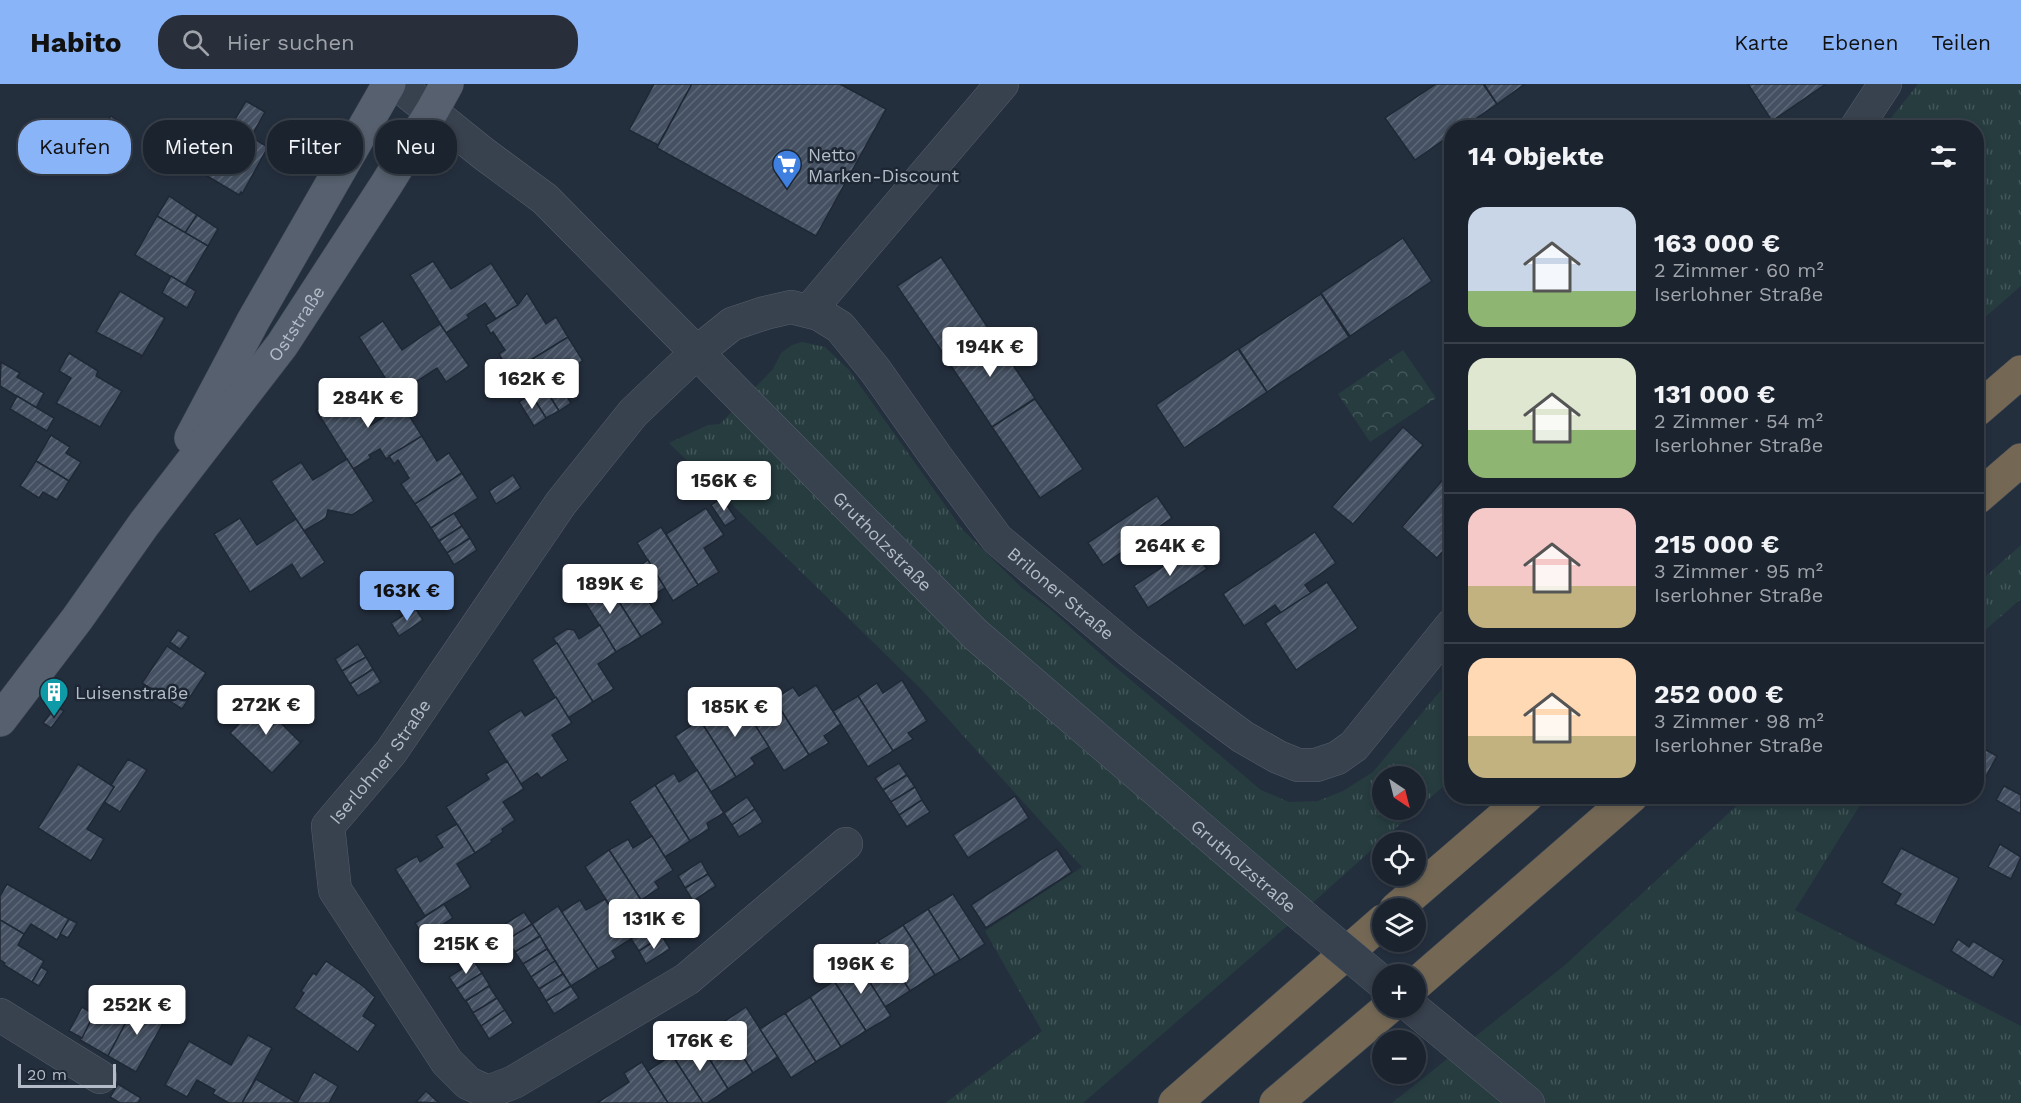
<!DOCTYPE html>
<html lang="de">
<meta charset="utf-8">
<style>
:root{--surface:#1b232e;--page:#282f3a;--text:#f1f3f6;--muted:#a0a4aa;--line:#39404a;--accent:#8ab4f8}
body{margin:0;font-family:"Work Sans",sans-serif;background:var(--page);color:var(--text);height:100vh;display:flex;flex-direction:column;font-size:22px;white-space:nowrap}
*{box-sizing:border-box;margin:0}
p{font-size:20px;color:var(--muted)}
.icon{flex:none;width:33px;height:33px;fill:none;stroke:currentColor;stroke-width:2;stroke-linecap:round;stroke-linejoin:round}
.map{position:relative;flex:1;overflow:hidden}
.panel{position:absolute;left:1444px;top:36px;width:540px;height:684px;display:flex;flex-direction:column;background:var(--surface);border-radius:24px;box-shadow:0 3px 9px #0003,0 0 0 2px var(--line)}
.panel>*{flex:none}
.guide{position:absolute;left:18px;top:36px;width:570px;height:54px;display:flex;gap:12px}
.needle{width:39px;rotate:145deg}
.tools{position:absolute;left:1372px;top:682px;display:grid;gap:12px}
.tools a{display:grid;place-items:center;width:54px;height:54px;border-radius:50%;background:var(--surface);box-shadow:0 3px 9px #0003,0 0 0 2px var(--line);font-size:30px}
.scale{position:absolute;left:18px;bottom:15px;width:98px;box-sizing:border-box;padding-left:6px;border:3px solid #b4bcc9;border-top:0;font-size:16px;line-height:21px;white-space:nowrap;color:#b4bcc9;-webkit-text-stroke:4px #1d2633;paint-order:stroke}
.price{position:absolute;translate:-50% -51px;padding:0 14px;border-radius:6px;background:#fff;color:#222;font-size:20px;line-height:39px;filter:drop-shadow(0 2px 3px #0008)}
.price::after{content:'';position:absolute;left:50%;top:36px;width:18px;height:14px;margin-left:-9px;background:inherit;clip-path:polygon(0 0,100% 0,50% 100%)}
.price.current{background:var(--accent);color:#111}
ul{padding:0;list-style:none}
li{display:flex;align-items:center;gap:18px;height:150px;padding:0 24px}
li+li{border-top:2px solid var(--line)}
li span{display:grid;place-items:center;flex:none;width:168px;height:120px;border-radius:18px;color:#555}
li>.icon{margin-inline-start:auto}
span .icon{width:72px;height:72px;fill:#fffc;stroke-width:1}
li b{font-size:26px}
h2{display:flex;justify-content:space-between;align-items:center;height:72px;padding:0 24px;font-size:26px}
.tag{padding:0 21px;border-radius:24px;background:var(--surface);box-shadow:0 3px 9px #0003,0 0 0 2px var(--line);font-size:21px;line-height:54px}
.tag.current{background:var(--accent);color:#111}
header{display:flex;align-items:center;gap:36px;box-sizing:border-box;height:84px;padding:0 30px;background:var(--accent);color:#111}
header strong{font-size:28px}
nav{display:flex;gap:33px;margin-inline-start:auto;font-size:21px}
.search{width:420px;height:54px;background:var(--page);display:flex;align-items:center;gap:15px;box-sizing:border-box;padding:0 21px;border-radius:24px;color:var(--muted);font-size:22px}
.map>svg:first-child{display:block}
.grass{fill:url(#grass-tufts)}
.park{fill:url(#park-crowns)}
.building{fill:url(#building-hatch);stroke:#1f2835;stroke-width:1.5}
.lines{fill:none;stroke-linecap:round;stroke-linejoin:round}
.minor-casing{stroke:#565f6c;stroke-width:34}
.major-casing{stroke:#414a57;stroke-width:34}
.highway-casing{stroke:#434c59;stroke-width:34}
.minor{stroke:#38414e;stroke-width:33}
.major{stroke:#56606e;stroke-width:33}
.highway{stroke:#746855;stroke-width:33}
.minor-bridge-casing{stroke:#565f6c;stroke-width:34;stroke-linecap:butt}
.minor-bridge{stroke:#38414e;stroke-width:33}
.labels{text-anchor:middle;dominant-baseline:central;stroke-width:5;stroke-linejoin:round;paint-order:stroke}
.poi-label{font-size:18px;fill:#b4bcc9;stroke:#1d2633;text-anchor:start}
.street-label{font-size:18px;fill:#b4bcc9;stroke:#1d2633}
</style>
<header>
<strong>Habito</strong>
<div class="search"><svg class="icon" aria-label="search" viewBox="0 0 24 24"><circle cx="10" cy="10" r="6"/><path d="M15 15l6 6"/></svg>Hier suchen</div>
<nav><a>Karte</a><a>Ebenen</a><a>Teilen</a></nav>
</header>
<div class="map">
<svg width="2021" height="1019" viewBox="0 0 2021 1019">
<defs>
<pattern id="grass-tufts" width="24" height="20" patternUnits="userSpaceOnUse" patternTransform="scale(1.5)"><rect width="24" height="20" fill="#263c3f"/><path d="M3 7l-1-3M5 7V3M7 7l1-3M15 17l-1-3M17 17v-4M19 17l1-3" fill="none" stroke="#435659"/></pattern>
<pattern id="park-crowns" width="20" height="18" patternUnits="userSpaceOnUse" patternTransform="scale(1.5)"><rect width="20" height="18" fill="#263c3f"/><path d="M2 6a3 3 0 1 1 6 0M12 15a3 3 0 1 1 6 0" fill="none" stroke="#435659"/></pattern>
<pattern id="building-hatch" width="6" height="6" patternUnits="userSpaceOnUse" patternTransform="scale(1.5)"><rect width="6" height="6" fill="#455162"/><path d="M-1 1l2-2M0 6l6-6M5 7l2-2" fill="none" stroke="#5d6877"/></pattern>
</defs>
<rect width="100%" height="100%" fill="#242f3e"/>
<g class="grass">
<polygon points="1918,0 2021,0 2021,202 1977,240 1977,44 1884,43"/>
<polygon points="802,258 825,263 849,286 962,445 1021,503 1050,525 1113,581 1261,706 1289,718 1318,717 1343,707 1373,688 1446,600 1452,603 1452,695 1416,726 1416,693 1383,693 1383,726 1416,726 1287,842 1083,1019 945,1019 1042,947 985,847 1082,783 921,605 669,359 708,341 720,340 773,285 781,269 792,261"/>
<polygon points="2021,461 2021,515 1977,553 1977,500"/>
<polygon points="1746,713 1865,713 1795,826 2021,942 2021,1019 1392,1019 1565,881"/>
</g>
<polygon class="park" points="1403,266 1436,314 1370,358 1338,310"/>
<g class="building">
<polygon points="654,0 692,0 658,61 629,46"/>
<polygon points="692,0 840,0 886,25 816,152 657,64"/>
<polygon points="1436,0 1483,0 1497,20 1462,44 1452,44 1452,50 1415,76 1385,34"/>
<polygon points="1484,0 1525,0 1497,20"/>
<polygon points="1748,0 1826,0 1772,37"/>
<polygon points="246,17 265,28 251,53 268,63 242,110 241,108 239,111 202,89 226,46 228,47"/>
<polygon points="111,32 124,41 109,63 96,54"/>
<polygon points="169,112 197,131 185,149 157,132"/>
<polygon points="197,131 218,145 208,162 185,149"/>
<polygon points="157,132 208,162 185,201 135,171"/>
<polygon points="1403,154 1432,197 1350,252 1321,209"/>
<polygon points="941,173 988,244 945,272 897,202"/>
<polygon points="433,177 451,205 491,179 518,221 496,235 485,219 467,231 469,234 446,249 410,191"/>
<polygon points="171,192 196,207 187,224 162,209"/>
<polygon points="120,207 165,234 141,274 141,271 96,248"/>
<polygon points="527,209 546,240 556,233 568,253 510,289 499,270 505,266 493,248 491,250 486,241 518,221"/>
<polygon points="1321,210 1349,253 1267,308 1239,265"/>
<polygon points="383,237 402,266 440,240 469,282 446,298 437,284 396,311 359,253"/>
<polygon points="988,244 1035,314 992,343 945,273"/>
<polygon points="568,253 583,277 526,314 510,289"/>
<polygon points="1238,265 1267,308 1184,364 1156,321"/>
<polygon points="69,269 98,287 96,292 122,307 100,343 56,319 71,294 59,287"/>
<polygon points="1,278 20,289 17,293 44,309 36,324 0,302"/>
<polygon points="556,295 571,319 559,327 544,303"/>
<polygon points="544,303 559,327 546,334 531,310"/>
<polygon points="345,307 368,343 384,333 378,323 396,311 422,352 386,375 380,365 369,371 371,374 353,385 316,326"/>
<polygon points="531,310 546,334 534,342 519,318"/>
<polygon points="17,312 54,334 47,347 10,325"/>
<polygon points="1035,315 1083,385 1040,414 992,343"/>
<polygon points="1403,343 1423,361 1353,440 1332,423"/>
<polygon points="51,351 70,363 66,369 81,378 69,397 36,377"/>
<polygon points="422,352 437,377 449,369 462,389 415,420 401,400 409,394 398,376 394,380 389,372"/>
<polygon points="347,375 374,417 352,431 328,426 326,434 304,447 271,397 301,378 313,396"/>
<polygon points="36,377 69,397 57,416 43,408 39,414 20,402"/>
<polygon points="1452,385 1452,457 1437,474 1402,443"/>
<polygon points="462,389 478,414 431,444 415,420"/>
<polygon points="513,391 521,404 496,420 489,407"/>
<polygon points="1157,412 1172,434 1103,481 1088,459"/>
<polygon points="722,414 736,435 725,442 711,421"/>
<polygon points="706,424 724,451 704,464 719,488 698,501 666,450"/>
<polygon points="454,429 462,442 439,457 431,444"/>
<polygon points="240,434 257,461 296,435 325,478 301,495 292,480 250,508 214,450"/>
<polygon points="462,442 470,454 447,469 439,457"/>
<polygon points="661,443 698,501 673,517 637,459"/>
<polygon points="1315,448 1336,479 1305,501 1311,509 1281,529 1275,521 1244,542 1223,510"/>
<polygon points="470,454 477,466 454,481 447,469"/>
<polygon points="1192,463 1207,485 1148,524 1134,502"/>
<polygon points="648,476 665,504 647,515 663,539 641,553 609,502"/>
<polygon points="604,494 641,553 616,568 580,510"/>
<polygon points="1327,498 1358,544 1296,586 1265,539"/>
<polygon points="415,524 423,536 399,552 391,539"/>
<polygon points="600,541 616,568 598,580 614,605 593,618 553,554 567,545 574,546 579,555"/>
<polygon points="178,546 189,553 180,565 170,558"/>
<polygon points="557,559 593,618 568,634 532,576"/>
<polygon points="358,560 366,573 342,587 335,575"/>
<polygon points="167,562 206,589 182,625 142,599"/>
<polygon points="366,573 373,585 350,600 342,587"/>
<polygon points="373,585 381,598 358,612 350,600"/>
<polygon points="902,596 927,637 908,649 913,655 893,667 858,612 877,599 883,609"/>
<polygon points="816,601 841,640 824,652 829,659 809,671 774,615 793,603 799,612"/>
<polygon points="858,612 893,667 868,683 833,627"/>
<polygon points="556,613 572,639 552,651 568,676 541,694 537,689 521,700 488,647 521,626 525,632"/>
<polygon points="263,615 281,632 277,635 300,658 303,656 272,689 230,649"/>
<polygon points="774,615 809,671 784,687 749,632"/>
<polygon points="56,622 64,627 51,644 43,639"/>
<polygon points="743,622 769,663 751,674 755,680 736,693 700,636 719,624 725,633"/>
<polygon points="700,636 736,693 711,708 675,652"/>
<polygon points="1977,644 1985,648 1978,661 1977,661"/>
<polygon points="1977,661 1997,672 1977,709"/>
<polygon points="128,675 147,686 120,728 104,718 114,703 111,701"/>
<polygon points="507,677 524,705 503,718 515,736 502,745 503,748 491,756 492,758 475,769 446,723 489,695 486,690"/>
<polygon points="899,679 907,691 883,706 875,694"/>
<polygon points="78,680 114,703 87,745 104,755 91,777 38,744"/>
<polygon points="697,686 724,729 707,739 709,745 690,757 655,701 674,689 679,698"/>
<polygon points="907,691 915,703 891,718 883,706"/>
<polygon points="655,701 690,757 665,773 630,718"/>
<polygon points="2004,702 2021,711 2021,730 1996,716"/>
<polygon points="915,703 922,716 899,731 891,718"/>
<polygon points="1015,712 1029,734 968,774 953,751"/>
<polygon points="747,713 755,725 732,741 724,729"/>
<polygon points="922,716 930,728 907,743 899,731"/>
<polygon points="755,725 763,738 739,753 732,741"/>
<polygon points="457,740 475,769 457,780 471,803 425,832 395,785 417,772 420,778 443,763 436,752"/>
<polygon points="652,752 673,786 655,798 659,804 641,816 609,766 628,755 633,764"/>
<polygon points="2000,760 2021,773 2011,795 1988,783"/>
<polygon points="1901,764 1959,794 1934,841 1895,820 1901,810 1882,799"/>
<polygon points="1057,765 1072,788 986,844 971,821"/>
<polygon points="609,766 641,816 616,831 585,783"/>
<polygon points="701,777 708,790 685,804 678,792"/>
<polygon points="708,790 716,802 693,817 685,804"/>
<polygon points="7,800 69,835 57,856 31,840 24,850 0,836 0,812"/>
<polygon points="953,810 985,860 960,876 928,825"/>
<polygon points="605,815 631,855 612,867 616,874 598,885 561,828 580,816 586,826"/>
<polygon points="444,820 453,834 424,853 415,839"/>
<polygon points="558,822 598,885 571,902 532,840"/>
<polygon points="928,825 960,876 935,891 903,841"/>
<polygon points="524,828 532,840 507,856 500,843"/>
<polygon points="69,835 77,839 68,854 60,850"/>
<polygon points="0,836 24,850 18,861 44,877 32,898 4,881 5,879 0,876"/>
<polygon points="532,840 540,852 515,868 507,856"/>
<polygon points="654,840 662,852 639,867 631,855"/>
<polygon points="903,841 935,891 910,907 878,857"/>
<polygon points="540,852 547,865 523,880 515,868"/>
<polygon points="662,852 670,865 646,880 639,867"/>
<polygon points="1958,855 1969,863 1973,857 2004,876 1993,894 1951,867"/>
<polygon points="878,857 910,907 885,923 854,873"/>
<polygon points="547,865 555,877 531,893 523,880"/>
<polygon points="854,873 891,932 866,947 834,897 840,894 835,885"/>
<polygon points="326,877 363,902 375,913 363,932 376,941 358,968 294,924 304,909 301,907 313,889 316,891"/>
<polygon points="474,877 482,889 457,905 449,893"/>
<polygon points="555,877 563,890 539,905 531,893"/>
<polygon points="41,883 48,887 39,902 32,898"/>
<polygon points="482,889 490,902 465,917 457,905"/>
<polygon points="563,890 571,902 546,917 539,905"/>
<polygon points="834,897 866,947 841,963 810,913"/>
<polygon points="111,901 138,916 108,972 80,956"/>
<polygon points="489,902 497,914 473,929 466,917"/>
<polygon points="571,902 579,914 554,930 546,917"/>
<polygon points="810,913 841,963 816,978 785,929"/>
<polygon points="497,914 505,926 481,942 473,929"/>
<polygon points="138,916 167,932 136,988 108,972"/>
<polygon points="82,923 94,930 82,954 69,947"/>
<polygon points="746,923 778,973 753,989 722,939"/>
<polygon points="505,926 513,939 489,955 481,942"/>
<polygon points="785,929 816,978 791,994 760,945"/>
<polygon points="722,939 753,989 728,1005 697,955"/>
<polygon points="248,951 272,964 242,1019 229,1019 213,1010 215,1006 197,996 187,1013 165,1001 189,957 231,981"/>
<polygon points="697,955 728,1005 707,1019 703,1019 672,971"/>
<polygon points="672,971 703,1019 668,1019 648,987"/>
<polygon points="642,978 668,1019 597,1019 629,998 624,989"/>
<polygon points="314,988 338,1002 329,1019 242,1019 256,995 297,1019"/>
<polygon points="118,1000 141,1014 138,1019 120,1019 110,1013"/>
<polygon points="426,1007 439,1019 416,1018"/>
</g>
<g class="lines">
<g class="minor-casing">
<g id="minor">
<path id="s1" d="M397,0L484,70L545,115L975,550L1305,834"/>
<polyline points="1856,44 1885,0"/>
<polyline points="809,227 1002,0"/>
<path id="s2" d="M846,760L687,895L514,998L488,1008L468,999L447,978L335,806L328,742L391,668L561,419L633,329L696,269L732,240L765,229L791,223L819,230L840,243L875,286L937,374L997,455L1129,566L1201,622L1243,653L1278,673L1298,681H1316L1337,674L1354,662L1452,541"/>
<polyline points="1413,924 1528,1019"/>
<polyline points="0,931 100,993"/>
</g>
</g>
<g class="major-casing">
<g id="major">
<polyline points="191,354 253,237 389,0"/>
<path id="s3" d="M0,636L77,535L144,440L282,261L386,101L432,27L447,0"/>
</g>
</g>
<g class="highway-casing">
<g id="highway">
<polyline points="1977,326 2021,288"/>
<polyline points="1977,414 2021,376"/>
<polyline points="1396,825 1527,712"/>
<polyline points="1416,900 1632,712"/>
<polyline points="1175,1019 1383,837"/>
<polyline points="1276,1019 1388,924"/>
</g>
</g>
<use href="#minor" class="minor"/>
<use href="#major" class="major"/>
<use href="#highway" class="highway"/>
<g class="minor-bridge-casing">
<polyline id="minor-bridge" points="1305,834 1383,899"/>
</g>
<use href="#minor-bridge" class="minor-bridge"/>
</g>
<defs>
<g id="supermarket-pin" transform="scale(1.5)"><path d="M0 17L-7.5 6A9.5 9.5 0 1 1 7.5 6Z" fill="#3f7fe0" stroke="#1d2633"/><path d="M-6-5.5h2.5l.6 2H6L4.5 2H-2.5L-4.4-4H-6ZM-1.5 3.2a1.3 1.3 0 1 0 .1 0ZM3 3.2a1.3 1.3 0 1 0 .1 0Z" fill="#fff"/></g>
<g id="building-pin" transform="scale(1.5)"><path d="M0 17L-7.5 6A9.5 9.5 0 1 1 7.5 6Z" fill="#0f9aa8" stroke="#1d2633"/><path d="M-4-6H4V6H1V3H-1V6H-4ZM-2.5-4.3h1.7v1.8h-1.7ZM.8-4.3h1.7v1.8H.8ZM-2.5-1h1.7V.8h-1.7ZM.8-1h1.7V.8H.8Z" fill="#fff"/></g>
</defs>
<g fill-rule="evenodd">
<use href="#supermarket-pin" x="787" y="80"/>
<use href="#building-pin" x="54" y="608"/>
</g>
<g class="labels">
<g class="poi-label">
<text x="808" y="70">Netto<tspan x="808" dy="21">Marken-Discount</tspan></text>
<text x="75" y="608">Luisenstraße</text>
</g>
<g class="street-label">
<text stroke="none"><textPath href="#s3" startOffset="495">Oststraße</textPath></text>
<text stroke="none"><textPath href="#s1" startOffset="668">Grutholzstraße</textPath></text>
<text stroke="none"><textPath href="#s2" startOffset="1869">Briloner Straße</textPath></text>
<text stroke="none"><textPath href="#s2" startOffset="842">Iserlohner Straße</textPath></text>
<text stroke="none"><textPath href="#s1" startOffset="1154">Grutholzstraße</textPath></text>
</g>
</g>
</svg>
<div class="tools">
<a><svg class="needle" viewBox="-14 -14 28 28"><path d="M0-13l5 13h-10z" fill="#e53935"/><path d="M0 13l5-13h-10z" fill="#a0a4aa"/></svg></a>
<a><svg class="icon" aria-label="locate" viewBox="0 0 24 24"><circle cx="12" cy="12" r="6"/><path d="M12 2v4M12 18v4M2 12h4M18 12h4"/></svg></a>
<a><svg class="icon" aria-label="layers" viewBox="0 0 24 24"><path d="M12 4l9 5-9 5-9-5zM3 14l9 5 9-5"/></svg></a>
<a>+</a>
<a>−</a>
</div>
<div class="scale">20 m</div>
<b class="price" style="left:990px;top:294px">194K €</b>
<b class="price" style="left:532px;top:326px">162K €</b>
<b class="price" style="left:368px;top:345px">284K €</b>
<b class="price" style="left:724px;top:428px">156K €</b>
<b class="price" style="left:1170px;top:493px">264K €</b>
<b class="price" style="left:610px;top:531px">189K €</b>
<b class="price current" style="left:407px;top:538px">163K €</b>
<b class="price" style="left:266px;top:652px">272K €</b>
<b class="price" style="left:735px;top:654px">185K €</b>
<b class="price" style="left:654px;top:866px">131K €</b>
<b class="price" style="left:466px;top:891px">215K €</b>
<b class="price" style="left:861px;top:911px">196K €</b>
<b class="price" style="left:137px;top:952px">252K €</b>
<b class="price" style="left:700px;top:988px">176K €</b>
<div class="guide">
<a class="tag current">Kaufen</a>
<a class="tag">Mieten</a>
<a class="tag">Filter</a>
<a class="tag">Neu</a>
</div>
<section class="panel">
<h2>14 Objekte<svg class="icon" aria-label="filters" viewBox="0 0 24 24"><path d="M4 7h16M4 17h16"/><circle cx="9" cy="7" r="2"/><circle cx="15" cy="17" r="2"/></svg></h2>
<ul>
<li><span style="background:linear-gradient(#c9d6e8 70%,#8fb573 0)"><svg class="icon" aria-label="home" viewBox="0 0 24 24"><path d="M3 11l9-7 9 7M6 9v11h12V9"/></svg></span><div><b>163 000 €</b><p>2 Zimmer · 60 m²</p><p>Iserlohner Straße</p></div></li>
<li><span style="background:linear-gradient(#dfe7d0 60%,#8fb573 0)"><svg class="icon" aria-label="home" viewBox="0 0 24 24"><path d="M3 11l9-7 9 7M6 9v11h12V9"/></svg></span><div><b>131 000 €</b><p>2 Zimmer · 54 m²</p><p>Iserlohner Straße</p></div></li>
<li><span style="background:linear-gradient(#f6c9c9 65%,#c2b280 0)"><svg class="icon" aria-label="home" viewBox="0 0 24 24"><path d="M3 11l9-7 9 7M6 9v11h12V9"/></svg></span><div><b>215 000 €</b><p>3 Zimmer · 95 m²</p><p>Iserlohner Straße</p></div></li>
<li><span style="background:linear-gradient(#ffd9b3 65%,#c2b280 0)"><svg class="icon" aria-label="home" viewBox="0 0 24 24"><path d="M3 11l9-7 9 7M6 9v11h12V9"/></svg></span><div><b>252 000 €</b><p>3 Zimmer · 98 m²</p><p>Iserlohner Straße</p></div></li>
</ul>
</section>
</div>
